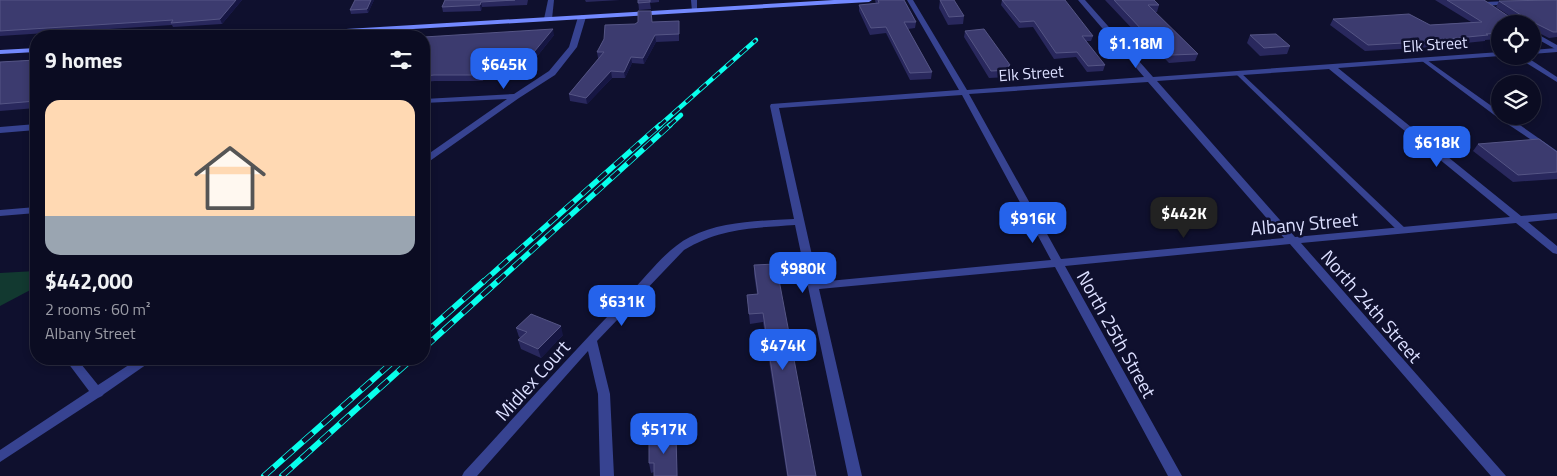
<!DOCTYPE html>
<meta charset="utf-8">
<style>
:root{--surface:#0b0c22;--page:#14152a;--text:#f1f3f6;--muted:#9a9ba5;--line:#2b2c40;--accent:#2563eb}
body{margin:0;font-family:"Titillium Web",sans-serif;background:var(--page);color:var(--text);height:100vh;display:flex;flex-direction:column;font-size:19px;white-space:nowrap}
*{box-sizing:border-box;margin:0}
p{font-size:16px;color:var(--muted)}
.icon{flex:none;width:28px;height:28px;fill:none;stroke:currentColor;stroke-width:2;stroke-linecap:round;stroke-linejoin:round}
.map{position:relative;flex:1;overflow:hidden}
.side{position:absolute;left:30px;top:30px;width:400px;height:335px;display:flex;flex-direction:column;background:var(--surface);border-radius:20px;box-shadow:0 2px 8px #0003,0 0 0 1px var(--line)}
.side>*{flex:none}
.fabs{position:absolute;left:1491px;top:15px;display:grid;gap:10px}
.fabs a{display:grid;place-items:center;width:50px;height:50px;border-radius:50%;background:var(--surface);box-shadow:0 2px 8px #0003,0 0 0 1px var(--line);font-size:25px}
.price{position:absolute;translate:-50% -42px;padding:0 11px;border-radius:10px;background:var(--accent);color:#fff;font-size:16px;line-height:32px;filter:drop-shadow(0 1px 2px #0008)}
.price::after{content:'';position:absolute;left:50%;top:30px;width:15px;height:11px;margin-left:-8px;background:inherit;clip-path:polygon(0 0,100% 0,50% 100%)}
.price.active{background:#222;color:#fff}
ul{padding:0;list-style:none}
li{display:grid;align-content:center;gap:10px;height:265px;padding:0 15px}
li span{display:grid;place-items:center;height:155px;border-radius:15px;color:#555}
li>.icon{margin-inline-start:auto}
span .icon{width:90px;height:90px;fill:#fffc;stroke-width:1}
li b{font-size:21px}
h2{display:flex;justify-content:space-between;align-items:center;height:60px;padding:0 15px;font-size:21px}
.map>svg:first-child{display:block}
.green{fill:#123930}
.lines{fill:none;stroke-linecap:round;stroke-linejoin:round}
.lane{fill:#374391;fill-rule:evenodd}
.street{fill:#374391;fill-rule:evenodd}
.secondary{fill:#7389ff;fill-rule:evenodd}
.rail-far2-casing{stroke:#08ffec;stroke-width:4.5}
.rail-far1-casing{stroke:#08ffec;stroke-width:5.5}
.rail-casing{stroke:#08ffec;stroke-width:6}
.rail-far2{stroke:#0f102e;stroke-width:3;stroke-dasharray:9;stroke-linecap:butt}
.rail-far1{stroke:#0f102e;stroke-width:4;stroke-dasharray:11;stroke-linecap:butt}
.rail{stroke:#0f102e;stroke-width:4.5;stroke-dasharray:13;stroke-linecap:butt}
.wall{fill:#29285d}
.shaded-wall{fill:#161643}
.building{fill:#3c3b6f;stroke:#555585}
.labels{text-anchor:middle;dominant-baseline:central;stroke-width:5;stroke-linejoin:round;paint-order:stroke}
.far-street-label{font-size:16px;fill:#dcdfff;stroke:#0f102e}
.street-label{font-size:19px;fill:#dcdfff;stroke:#0f102e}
</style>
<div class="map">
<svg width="1557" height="476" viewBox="0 0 1557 476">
<rect width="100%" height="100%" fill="#0f102e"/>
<polygon class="green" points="36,271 36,287 0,306 0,273"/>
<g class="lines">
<g class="lane">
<polygon points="1509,1 1511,2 1511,4 1484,6 1481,4 1484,2"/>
<polygon points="1532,31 1557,45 1557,50 1532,36"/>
<polygon points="1424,58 1500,112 1500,116 1507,116 1557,151 1557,157 1497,117 1422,61 1422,59"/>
<polygon points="1238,71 1240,72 1406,229 1407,231 1406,233 1400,233 1236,74 1236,72"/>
</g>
<g class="street">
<polygon points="548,0 554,0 552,19 548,21 544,19"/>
<polygon points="691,0 697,0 697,12 692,11"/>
<path d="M907,0H913L967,90L1144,77L1078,0H1085L1153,77L1500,52V56L1338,68L1521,216L1557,213V219L1528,222L1557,246V254L1553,253L1516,223L1301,243L1506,476H1491L1290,244L1065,266L1182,476H1168L1055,267L819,289L862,476H848L795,225C754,228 720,228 684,250L597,341L610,394L614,476H600L598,394L588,351L477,476H462L464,472C519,412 573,352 629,294C648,275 666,249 690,237C722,221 759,221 794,219L770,106L771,104L959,90ZM1329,69L1510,217L1295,237L1157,81ZM1148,82L1284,238L1061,259L969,94ZM962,95L1051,260L818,282L779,108Z"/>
<polygon points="582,15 586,17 577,47 555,75 519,98 427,163 424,164 424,157 507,99 424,103 424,99 514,94 549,71 569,47 578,17"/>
<polygon points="1557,48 1557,52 1532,54 1532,50"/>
<polygon points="1515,56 1525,56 1557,77 1557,82"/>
<polygon points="36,124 36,130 0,133 0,127"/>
<polygon points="36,207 36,213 0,216 0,210"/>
<polygon points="65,359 77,359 98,385 138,359 152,359 150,362 104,394 102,396 98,398 0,462 0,450 89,391"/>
</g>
<g class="secondary">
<polygon points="834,0 872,0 869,2 295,36 258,36 262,34"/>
<polygon points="36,48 36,52 0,54 0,50"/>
</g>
<g class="rail-far2-casing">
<g id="rail-far2">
<polyline points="659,126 756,40"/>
<polyline points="669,126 681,115"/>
</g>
</g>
<g class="rail-far1-casing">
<g id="rail-far1">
<polyline points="483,282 660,125"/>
<polyline points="497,282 670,125"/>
</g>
</g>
<g class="rail-casing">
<g id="rail">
<polyline points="424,334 484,281"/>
<polyline points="424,348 498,281"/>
<polyline points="264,476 396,359"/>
<polyline points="282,476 412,359"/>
</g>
</g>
<use href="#rail-far2" class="rail-far2"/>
<use href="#rail-far1" class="rail-far1"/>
<use href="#rail" class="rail"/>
</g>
<g class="wall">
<polygon points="0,0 242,0 222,24 173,27 172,25 0,36"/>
<polygon points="374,0 368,13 351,14 350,10"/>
<polygon points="445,0 528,0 527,5 482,7 481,11 443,12 442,7"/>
<polygon points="585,0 620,0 586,2"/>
<polygon points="638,0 659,0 659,2 650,3 651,9 639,10"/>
<polygon points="875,0 904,0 916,22 915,28 908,29 932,72 931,79 910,80 886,33 870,35 859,11 859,5 876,4"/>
<polygon points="940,0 964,16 963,24 948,25 939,8"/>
<polygon points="1002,0 1093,36 1091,41 1086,41 1105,65 1103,71 1087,72 1076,57 1054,59 1033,27 1019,28 1001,5"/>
<polygon points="1105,0 1154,0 1159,5 1157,12 1155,12 1198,54 1195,61 1169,63 1145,38 1141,38"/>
<polygon points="1435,0 1484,0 1514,20 1516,20 1496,7 1499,1 1557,0 1557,37 1549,38 1535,31 1532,35 1532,24 1500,24 1500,39 1485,40 1485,41 1436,46 1435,47 1365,51 1330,25 1333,19 1430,25 1471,22"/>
<polygon points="635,24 679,27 679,41 656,42 644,64 632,63 625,78 612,78 587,104 570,101 569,94 599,58 598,58 597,52"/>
<polygon points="965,31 1010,65 1009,68 1011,70 1009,77 989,78 964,37"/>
<polygon points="554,35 531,64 510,76 487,67 483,81 435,81 424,82 424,37"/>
<polygon points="1250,35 1290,46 1287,54 1260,56 1247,43"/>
<polygon points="36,60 36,108 0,111 0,62"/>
<polygon points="1478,144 1557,152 1557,179 1513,182 1473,151"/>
<polygon points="754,265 816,476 787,476 763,322 750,324 747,295 757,294 754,274"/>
<polygon points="516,328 563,335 541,358 521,349 518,340 521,338 519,337"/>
<polygon points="677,444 654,472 651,473 649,463"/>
</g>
<g class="shaded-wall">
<polygon points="236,0 242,0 222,24 220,19"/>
<polygon points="371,0 374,0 368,13 367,9"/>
<polygon points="481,2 482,7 481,11 480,5"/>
<polygon points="553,29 554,35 531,64 510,76 508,70"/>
<polygon points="655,35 656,42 644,64 643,58"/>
<polygon points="631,57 632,63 625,78 624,72"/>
<polygon points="485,61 487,67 483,81 482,75"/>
<polygon points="611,71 612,78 587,104 586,98"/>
<polygon points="561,326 563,335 541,358 538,349"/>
<polygon points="676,435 677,444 678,476 677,476"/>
</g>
<g class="building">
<polygon points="0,0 236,0 220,19 171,23 173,20 0,31"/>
<polygon points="355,0 371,0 367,9 350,10"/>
<polygon points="445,0 515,0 481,2 480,5 442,7"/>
<polygon points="638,0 650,0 650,2 638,3"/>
<polygon points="878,0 904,0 916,22 904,22 932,72 910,73 886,27 871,28 859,5 879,3"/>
<polygon points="940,0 954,0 964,16 949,17"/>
<polygon points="1002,0 1065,0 1093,36 1082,36 1105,65 1088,66 1077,52 1056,53 1034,21 1020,22"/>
<polygon points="1114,0 1154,0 1159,5 1148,5 1198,54 1172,55 1147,31 1143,31"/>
<polygon points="1447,0 1484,0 1514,20 1523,20 1524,17 1499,1 1557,0 1557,32 1553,32 1535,23 1535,31 1532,32 1532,24 1500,24 1500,33 1486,34 1488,35 1437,40 1438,41 1368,45 1333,19 1409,14 1430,25 1482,22"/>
<polygon points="638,11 651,11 652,22 679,21 679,34 655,35 643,58 631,57 624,72 611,71 586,98 569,94 604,52 597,52 604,39 605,25 635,24 638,22"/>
<polygon points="553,29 529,58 508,70 485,61 482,75 434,75 424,76 424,37"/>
<polygon points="984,29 1010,65 1008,66 1011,70 991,71 965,31"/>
<polygon points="1276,34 1290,46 1264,48 1250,35"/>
<polygon points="36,60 36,101 0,104 0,62"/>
<polygon points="1539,139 1557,152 1557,172 1518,175 1478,144"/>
<polygon points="776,264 816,476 788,476 763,313 749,314 747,295 758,294 754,265"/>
<polygon points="531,314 561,326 538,349 518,340 527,332 516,328"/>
<polygon points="676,435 677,476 654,476 654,463 649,463 649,437"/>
</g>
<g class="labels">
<g class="far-street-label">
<text transform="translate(1435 44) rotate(-4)">Elk Street</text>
<text transform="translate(1031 73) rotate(-4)">Elk Street</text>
</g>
<g class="street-label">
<text transform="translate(1304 223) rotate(-5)">Albany Street</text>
<text transform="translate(1372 306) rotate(49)">North 24th Street</text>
<text transform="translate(1117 334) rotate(61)">North 25th Street</text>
<text transform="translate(532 380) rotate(-48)">Midlex Court</text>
</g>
</g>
</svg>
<div class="fabs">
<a><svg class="icon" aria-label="locate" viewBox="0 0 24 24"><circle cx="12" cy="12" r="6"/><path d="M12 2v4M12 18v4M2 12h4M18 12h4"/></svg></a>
<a><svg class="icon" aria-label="layers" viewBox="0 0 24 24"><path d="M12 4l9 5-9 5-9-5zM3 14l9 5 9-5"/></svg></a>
</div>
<b class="price" style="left:1136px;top:69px">$1.18M</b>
<b class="price" style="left:504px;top:90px">$645K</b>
<b class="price" style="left:1437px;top:168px">$618K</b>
<b class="price active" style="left:1184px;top:239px">$442K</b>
<b class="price" style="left:1033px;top:244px">$916K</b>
<b class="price" style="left:803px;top:294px">$980K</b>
<b class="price" style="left:622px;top:327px">$631K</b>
<b class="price" style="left:783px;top:371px">$474K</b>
<b class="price" style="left:664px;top:455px">$517K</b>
<section class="side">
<h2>9 homes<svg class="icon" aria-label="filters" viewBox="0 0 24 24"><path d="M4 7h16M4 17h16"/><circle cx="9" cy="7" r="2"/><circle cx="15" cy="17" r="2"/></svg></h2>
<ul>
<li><span style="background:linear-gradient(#ffd9b3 75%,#9aa5b1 0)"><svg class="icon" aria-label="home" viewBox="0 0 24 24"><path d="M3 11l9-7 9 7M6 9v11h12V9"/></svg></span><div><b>$442,000</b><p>2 rooms · 60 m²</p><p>Albany Street</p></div></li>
</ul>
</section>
</div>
